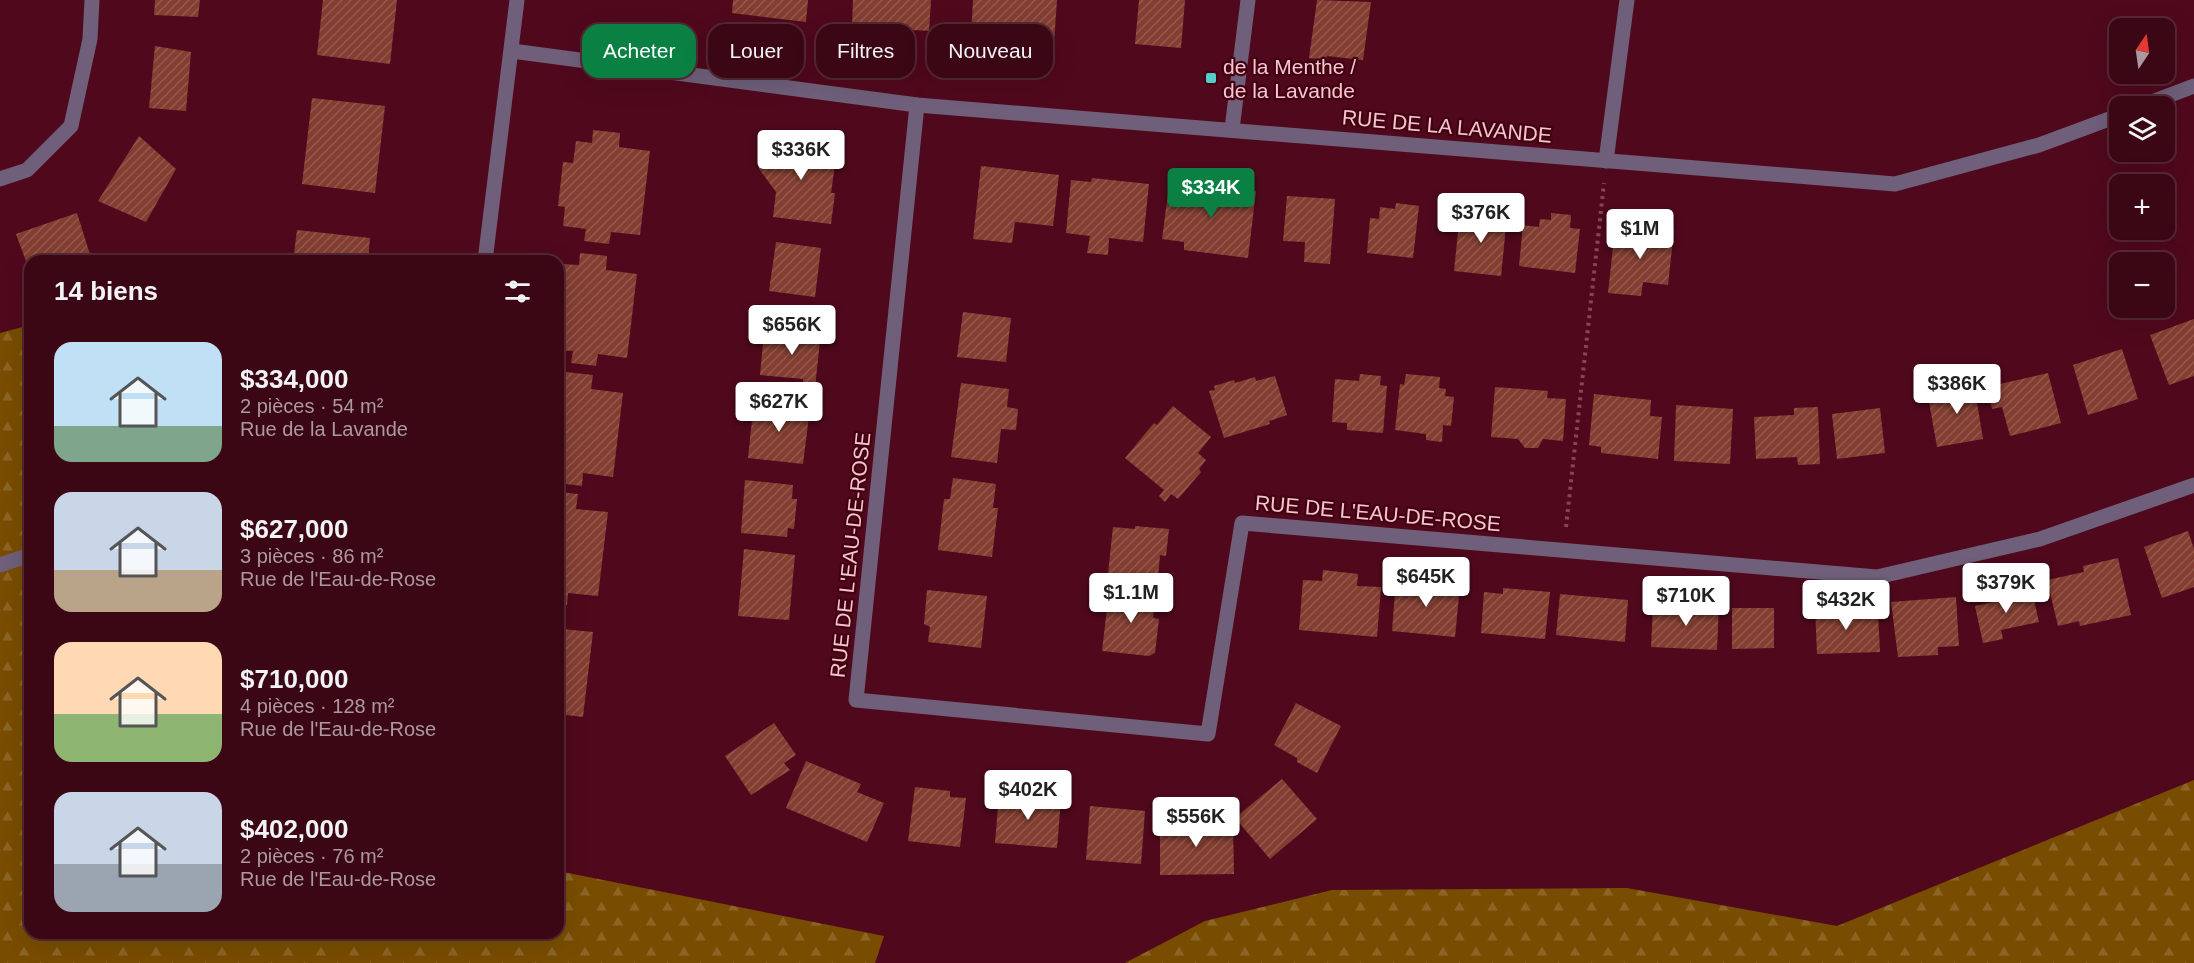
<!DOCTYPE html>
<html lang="fr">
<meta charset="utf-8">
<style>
:root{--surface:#3c0715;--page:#43101e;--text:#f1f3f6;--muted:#ac99a0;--line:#552834;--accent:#0b8043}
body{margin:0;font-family:Helvetica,sans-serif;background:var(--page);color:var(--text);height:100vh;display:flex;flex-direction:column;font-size:22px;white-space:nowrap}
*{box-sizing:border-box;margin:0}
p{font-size:20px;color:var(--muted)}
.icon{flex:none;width:33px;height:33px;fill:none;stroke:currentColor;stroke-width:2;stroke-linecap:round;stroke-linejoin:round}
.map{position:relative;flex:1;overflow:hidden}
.drawer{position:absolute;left:24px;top:255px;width:540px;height:684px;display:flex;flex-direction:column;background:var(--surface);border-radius:18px;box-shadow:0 6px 24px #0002,0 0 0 2px var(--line)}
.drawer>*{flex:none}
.guide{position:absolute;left:582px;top:24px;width:570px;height:54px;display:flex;gap:12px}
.needle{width:39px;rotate:13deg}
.fabs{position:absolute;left:2109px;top:18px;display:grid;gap:12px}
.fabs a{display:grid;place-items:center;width:66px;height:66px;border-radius:12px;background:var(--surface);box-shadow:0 6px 24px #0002,0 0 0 2px var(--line);font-size:30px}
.price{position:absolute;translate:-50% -51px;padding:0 14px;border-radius:6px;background:#fff;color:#222;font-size:20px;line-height:39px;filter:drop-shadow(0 2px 3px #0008)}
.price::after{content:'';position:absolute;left:50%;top:36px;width:18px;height:14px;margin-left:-9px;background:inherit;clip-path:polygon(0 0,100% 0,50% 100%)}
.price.selected{background:var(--accent);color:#fff}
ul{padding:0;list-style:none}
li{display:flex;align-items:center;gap:18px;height:150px;padding:0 30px}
li span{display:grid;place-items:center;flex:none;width:168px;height:120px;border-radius:18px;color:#555}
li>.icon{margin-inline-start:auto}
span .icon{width:72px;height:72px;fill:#fffc;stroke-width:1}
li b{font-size:26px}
h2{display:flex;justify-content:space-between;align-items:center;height:72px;padding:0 30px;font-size:26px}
.tag{padding:0 21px;border-radius:18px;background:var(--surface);box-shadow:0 6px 24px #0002,0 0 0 2px var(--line);font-size:21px;line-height:54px}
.tag.selected{background:var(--accent);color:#fff}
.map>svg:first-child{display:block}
.forest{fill:url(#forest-firs)}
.building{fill:url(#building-hatch)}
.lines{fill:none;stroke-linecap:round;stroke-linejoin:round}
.path{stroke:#854655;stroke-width:4;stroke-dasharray:3 4.5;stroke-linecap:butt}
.minor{stroke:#6f5f7a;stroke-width:15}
.poi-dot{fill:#53cdc9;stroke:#440013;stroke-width:2}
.labels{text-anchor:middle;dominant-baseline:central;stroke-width:4.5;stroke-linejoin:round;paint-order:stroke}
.poi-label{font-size:21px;fill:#f3c7cb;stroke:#440013;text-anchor:start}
.street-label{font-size:21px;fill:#f3c7cb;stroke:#440013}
</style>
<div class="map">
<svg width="2194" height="963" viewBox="0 0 2194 963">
<defs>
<pattern id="forest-firs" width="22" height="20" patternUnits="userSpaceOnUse" patternTransform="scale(1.5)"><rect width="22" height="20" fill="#794d01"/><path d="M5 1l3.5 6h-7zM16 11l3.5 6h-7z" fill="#8c6525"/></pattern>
<pattern id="building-hatch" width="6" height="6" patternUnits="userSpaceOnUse" patternTransform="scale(1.5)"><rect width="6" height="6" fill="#833e31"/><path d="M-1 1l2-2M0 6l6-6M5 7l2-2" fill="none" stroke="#95584e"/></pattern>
</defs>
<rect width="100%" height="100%" fill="#50091c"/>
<g class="forest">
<polygon points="30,325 30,933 558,933 558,871 884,936 875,963 0,963 0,333"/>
<polygon points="2194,780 2194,963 1125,963 1205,921 1332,890 1627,888 1837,926"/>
</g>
<g class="building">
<polygon points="155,0 200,0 198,17 154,15"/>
<polygon points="323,0 397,0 390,64 317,55"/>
<polygon points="733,0 808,0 806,22 732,13"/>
<polygon points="853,0 931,0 929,31 852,26"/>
<polygon points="973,0 1057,0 1054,42 971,36"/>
<polygon points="1139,0 1185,0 1181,48 1135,44"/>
<polygon points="1317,0 1371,2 1363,60 1327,56 1326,60 1309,58"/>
<polygon points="155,46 191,52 186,111 149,108"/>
<polygon points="312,98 385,106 375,193 302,184"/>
<polygon points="593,130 620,133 619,147 650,151 640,235 611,232 609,244 584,241 586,229 563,226 565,207 558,206 563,162 573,163 576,141 592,143"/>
<polygon points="139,136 176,169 146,222 98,201"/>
<polygon points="782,143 837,150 831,193 835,193 831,224 773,217 776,192 759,169 763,145 782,148"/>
<polygon points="981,166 1059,175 1053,226 1015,222 1012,243 973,239"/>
<polygon points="1092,178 1149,184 1143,242 1109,238 1108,255 1087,253 1090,236 1066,233 1071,180 1091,182"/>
<polygon points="1199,184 1256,191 1248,258 1184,250 1184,242 1162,239 1169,186 1198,190"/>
<polygon points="1287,196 1335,199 1330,264 1304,262 1305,242 1283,241"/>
<polygon points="1396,203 1419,206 1413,258 1367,253 1370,218 1379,219 1380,207 1395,209"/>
<polygon points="77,213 92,261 30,261 30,272 16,234"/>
<polygon points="1460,213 1507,217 1501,276 1454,271"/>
<polygon points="1551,213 1571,215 1570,228 1580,229 1575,273 1519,266 1523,225 1539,227 1540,219 1551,220"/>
<polygon points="1646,227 1674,230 1668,285 1643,282 1641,296 1608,293 1615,229 1646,232"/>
<polygon points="297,230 370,238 368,261 293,261"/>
<polygon points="776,242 821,248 815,297 769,291"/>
<polygon points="580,253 607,256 606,270 637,274 627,358 598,354 596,366 571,363 573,351 558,350 558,285 560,286 562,264 579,265"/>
<polygon points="963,312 1011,318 1006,362 957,357"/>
<polygon points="2194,319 2194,376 2169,385 2150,335"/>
<polygon points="799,330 821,332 815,387 803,386 803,379 760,375 764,333 799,336"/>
<polygon points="2122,349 2138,399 2088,415 2073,365"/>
<polygon points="566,372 593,375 591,389 623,393 613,477 583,473 582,486 558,483 558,384 564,385"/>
<polygon points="2048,373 2061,423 2010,436 2002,407 1992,409 1987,387"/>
<polygon points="1360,374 1381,376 1380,385 1387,386 1383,433 1347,430 1347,423 1332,422 1335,379 1359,381"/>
<polygon points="1406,374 1440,377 1439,388 1446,389 1445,396 1454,397 1451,426 1443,425 1442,442 1426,440 1426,434 1395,430 1400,384 1404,385"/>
<polygon points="1275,376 1287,415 1269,421 1270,424 1224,438 1209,391 1215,390 1214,386 1234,380 1235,383 1255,377 1256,381"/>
<polygon points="1973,378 1983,439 1937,447 1929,402 1947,399 1944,382"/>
<polygon points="961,383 1009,389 1007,407 1018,409 1016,430 1001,429 997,463 951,457"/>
<polygon points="1495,387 1548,391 1547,398 1566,399 1563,441 1543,439 1538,448 1525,448 1518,439 1491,437"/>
<polygon points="1594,394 1651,400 1650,416 1662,417 1658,459 1601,453 1601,447 1589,445"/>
<polygon points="754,401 810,408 803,464 748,458"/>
<polygon points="1676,405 1733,409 1730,464 1674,461"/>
<polygon points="1173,406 1211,437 1198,453 1206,460 1199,469 1201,472 1178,499 1171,494 1165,502 1159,496 1164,490 1125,458 1154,423 1157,425"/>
<polygon points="1818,407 1820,464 1798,465 1797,457 1756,459 1754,417 1794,415 1794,408"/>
<polygon points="1880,408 1885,453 1837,459 1832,414"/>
<polygon points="953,478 996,484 993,508 998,508 992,557 938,550 944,499 950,499"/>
<polygon points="745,480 793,485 792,499 797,499 794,529 788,528 787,537 741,533"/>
<polygon points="558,492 578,494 576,509 608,512 598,596 568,593 567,605 558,604"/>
<polygon points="1135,526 1169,529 1166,556 1160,555 1158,578 1108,573 1113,527 1135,529"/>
<polygon points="2188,531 2194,549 2194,587 2162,598 2144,547"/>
<polygon points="744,549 795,555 789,620 738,616"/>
<polygon points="2118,558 2131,615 2080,626 2079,621 2058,626 2047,580 2084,572 2083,566"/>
<polygon points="1323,570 1358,574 1357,586 1381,587 1377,637 1299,630 1303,580 1322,581"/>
<polygon points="1396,580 1460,586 1455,637 1392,631"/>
<polygon points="1503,588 1550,592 1545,639 1481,633 1484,592 1503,594"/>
<polygon points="927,590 987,596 981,648 928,642 930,627 924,624"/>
<polygon points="2009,590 2010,595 2032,591 2039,622 2001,630 2003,639 1983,643 1975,606 1993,602 1991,594"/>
<polygon points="1109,591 1156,596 1153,618 1159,619 1155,653 1149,656 1102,651"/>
<polygon points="1560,594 1628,600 1625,642 1556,635"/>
<polygon points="1956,597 1959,646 1938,647 1938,655 1898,657 1891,602"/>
<polygon points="1672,604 1719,606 1717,650 1651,647 1653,608 1672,608"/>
<polygon points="1860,606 1860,614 1878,613 1880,652 1817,654 1815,608"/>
<polygon points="1732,608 1774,608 1774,648 1732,649"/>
<polygon points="558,614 564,614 562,629 593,632 583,717 558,714"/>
<polygon points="1296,703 1341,726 1317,773 1297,762 1297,758 1274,745"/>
<polygon points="774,723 796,755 784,763 790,770 751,795 725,756"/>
<polygon points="806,761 861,784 857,792 884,803 867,842 786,808"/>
<polygon points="1282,779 1317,819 1270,859 1235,818"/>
<polygon points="915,787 950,791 950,797 966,798 960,847 908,841"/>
<polygon points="999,794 1061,800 1057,848 995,843"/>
<polygon points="1090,806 1145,811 1141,864 1086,860"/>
<polygon points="1207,819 1208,825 1233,825 1234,874 1160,875 1160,820"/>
</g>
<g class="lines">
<polyline class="path" points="1566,527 1604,183"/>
<g class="minor">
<polyline points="512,51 917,105 1895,184 2039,145 2120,115"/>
<polyline points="917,105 856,700 1208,734 1242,523 1877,577 2040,539 2194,485"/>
<polyline points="2141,106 2194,86"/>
<polyline points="1232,129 1248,0"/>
<polyline points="1606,161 1627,0"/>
<polyline points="0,179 27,170 71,126 90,39 92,0"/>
<polyline points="485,261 517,0"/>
<polyline points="0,565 30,555"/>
</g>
</g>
<rect class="poi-dot" x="1205" y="72" width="12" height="12" rx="3"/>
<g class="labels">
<g class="poi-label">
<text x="1223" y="66">de la Menthe /<tspan x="1223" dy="24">de la Lavande</tspan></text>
</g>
<g class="street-label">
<text transform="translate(1447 126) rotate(5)">RUE DE LA LAVANDE</text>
<text transform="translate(1378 513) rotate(5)">RUE DE L'EAU-DE-ROSE</text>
<text transform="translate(850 555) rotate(-84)">RUE DE L'EAU-DE-ROSE</text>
</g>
</g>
</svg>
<div class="fabs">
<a><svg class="needle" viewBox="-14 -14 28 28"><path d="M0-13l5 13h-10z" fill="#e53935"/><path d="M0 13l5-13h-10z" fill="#ac99a0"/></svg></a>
<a><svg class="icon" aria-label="layers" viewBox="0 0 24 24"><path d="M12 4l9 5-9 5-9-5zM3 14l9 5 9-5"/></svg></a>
<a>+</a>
<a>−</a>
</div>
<b class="price" style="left:801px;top:181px">$336K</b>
<b class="price selected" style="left:1211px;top:219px">$334K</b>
<b class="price" style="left:1481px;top:244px">$376K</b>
<b class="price" style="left:1640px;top:260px">$1M</b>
<b class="price" style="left:792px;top:356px">$656K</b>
<b class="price" style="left:1957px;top:415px">$386K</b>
<b class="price" style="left:779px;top:433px">$627K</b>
<b class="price" style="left:1426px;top:608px">$645K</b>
<b class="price" style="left:2006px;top:614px">$379K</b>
<b class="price" style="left:1131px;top:624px">$1.1M</b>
<b class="price" style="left:1686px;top:627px">$710K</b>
<b class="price" style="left:1846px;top:631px">$432K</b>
<b class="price" style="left:1028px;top:821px">$402K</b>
<b class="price" style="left:1196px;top:848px">$556K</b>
<div class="guide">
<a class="tag selected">Acheter</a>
<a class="tag">Louer</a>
<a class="tag">Filtres</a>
<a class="tag">Nouveau</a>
</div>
<section class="drawer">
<h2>14 biens<svg class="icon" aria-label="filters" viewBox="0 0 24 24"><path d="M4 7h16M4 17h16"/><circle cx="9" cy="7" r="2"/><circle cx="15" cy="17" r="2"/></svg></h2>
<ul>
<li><span style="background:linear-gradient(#bfe0f5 70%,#7fa58c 0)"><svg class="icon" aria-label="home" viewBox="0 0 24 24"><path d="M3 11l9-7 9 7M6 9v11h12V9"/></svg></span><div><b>$334,000</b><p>2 pièces · 54 m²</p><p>Rue de la Lavande</p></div></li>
<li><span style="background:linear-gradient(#c9d6e8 65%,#b9a48a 0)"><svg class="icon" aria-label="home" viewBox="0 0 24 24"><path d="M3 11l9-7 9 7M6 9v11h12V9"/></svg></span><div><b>$627,000</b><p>3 pièces · 86 m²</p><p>Rue de l'Eau-de-Rose</p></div></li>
<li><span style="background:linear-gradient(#ffd9b3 60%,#8fb573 0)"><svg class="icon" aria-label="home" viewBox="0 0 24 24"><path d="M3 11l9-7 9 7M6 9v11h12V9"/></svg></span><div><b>$710,000</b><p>4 pièces · 128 m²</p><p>Rue de l'Eau-de-Rose</p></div></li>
<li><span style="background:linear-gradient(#c9d6e8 60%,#9aa5b1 0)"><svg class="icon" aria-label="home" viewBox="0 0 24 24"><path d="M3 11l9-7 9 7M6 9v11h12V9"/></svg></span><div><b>$402,000</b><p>2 pièces · 76 m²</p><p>Rue de l'Eau-de-Rose</p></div></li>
</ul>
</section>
</div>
